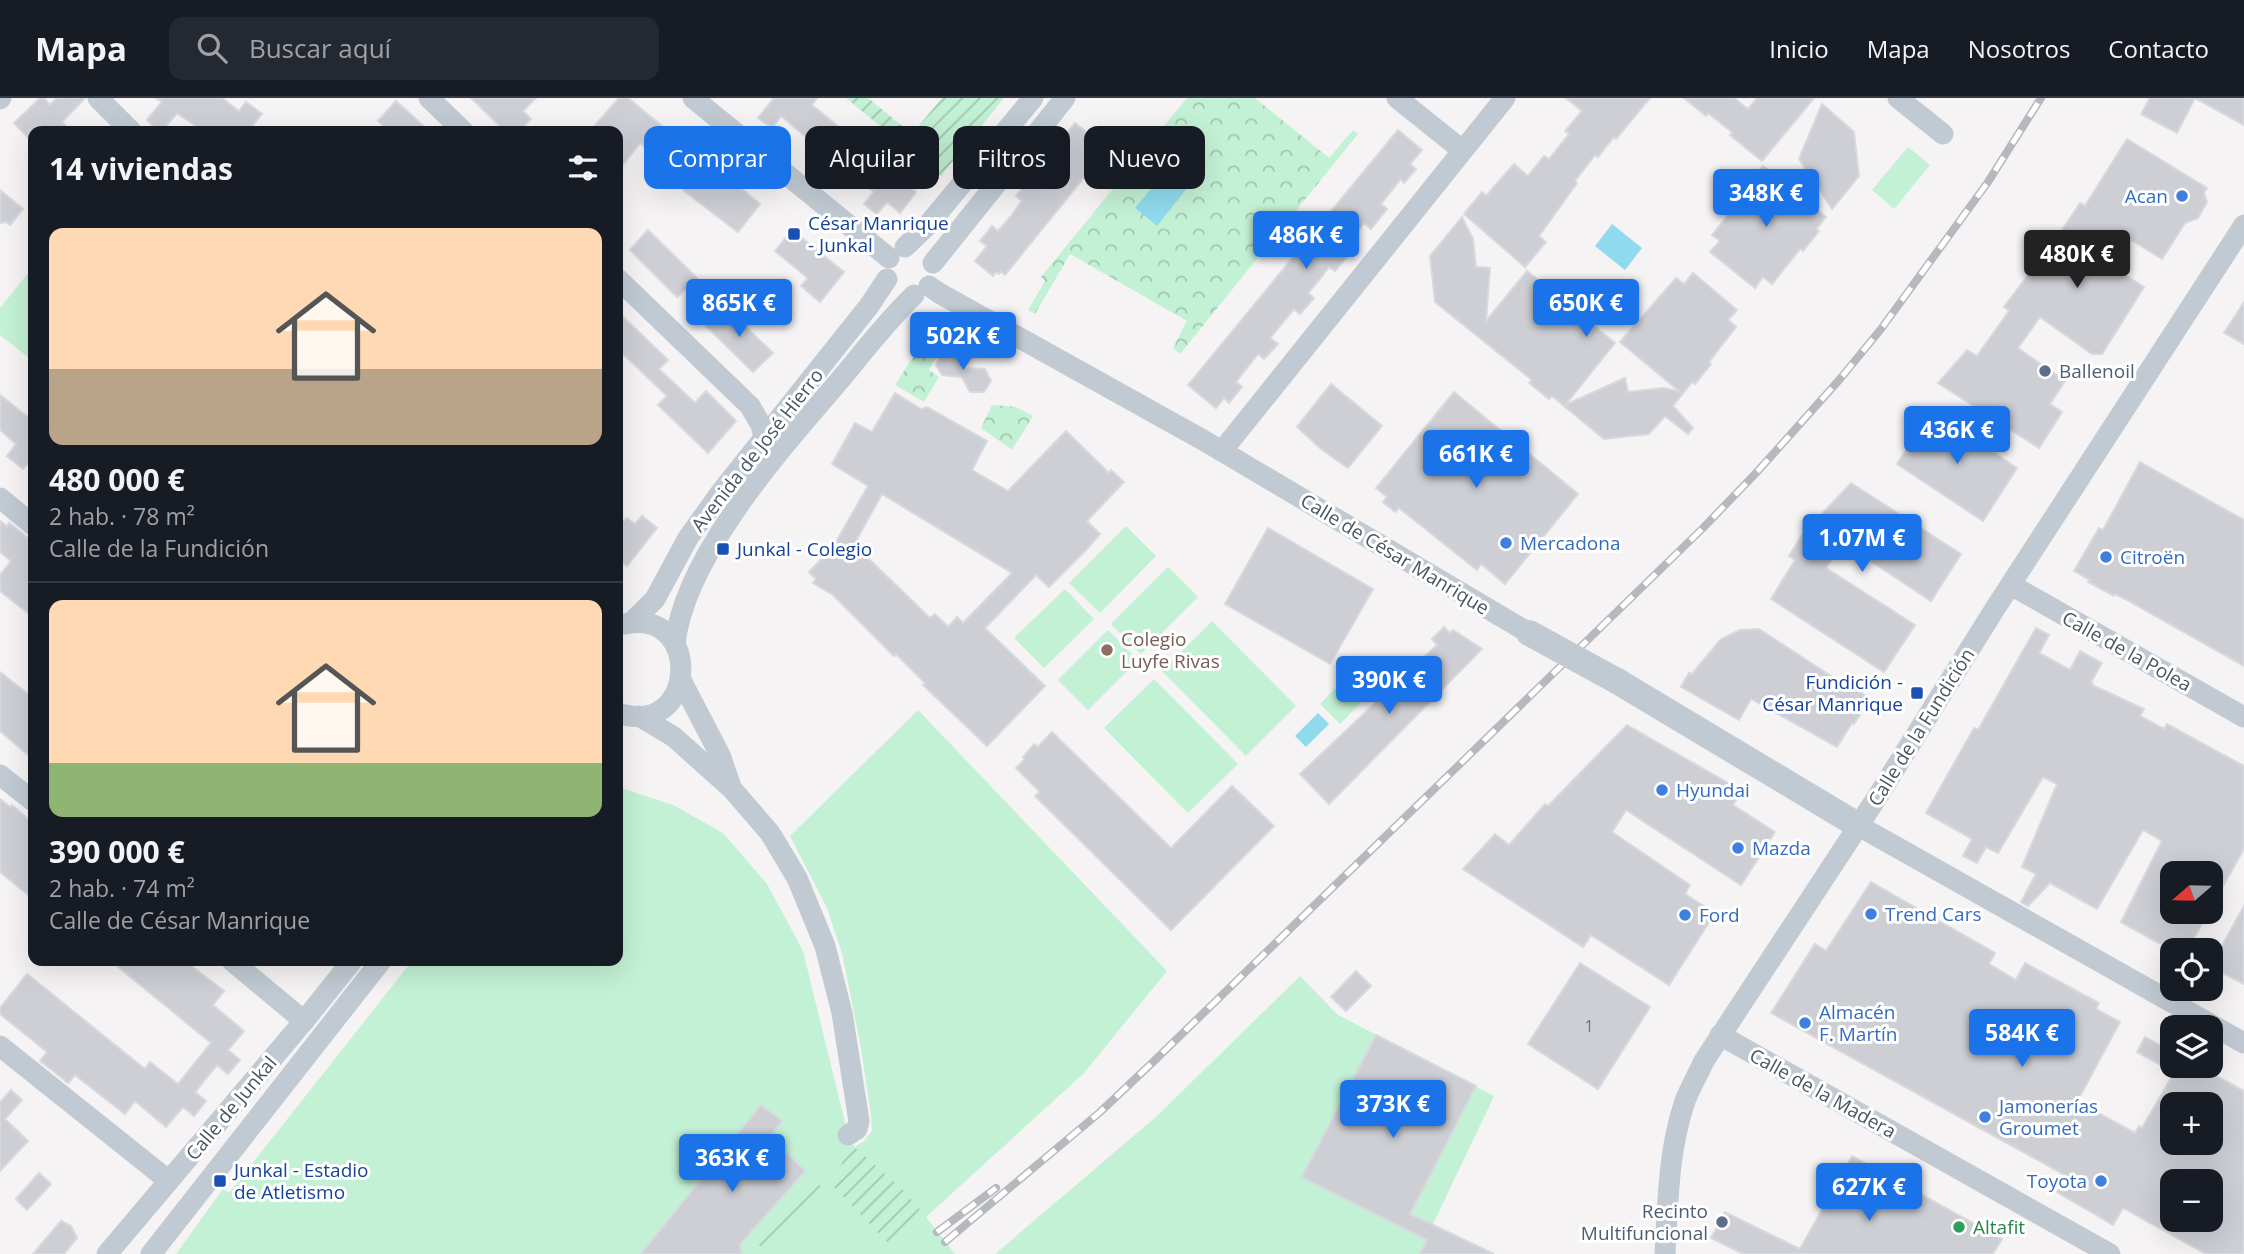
<!DOCTYPE html>
<html lang="es">
<meta charset="utf-8">
<style>
:root{--surface:#171b24;--page:#242831;--text:#f1f3f6;--muted:#9ea1a6;--line:#363941;--accent:#1a73e8}
body{margin:0;font-family:"Open Sans",sans-serif;background:var(--page);color:var(--text);height:100vh;display:flex;flex-direction:column;font-size:26px;white-space:nowrap}
*{box-sizing:border-box;margin:0}
p{font-size:23px;color:var(--muted)}
.icon{flex:none;width:38px;height:38px;fill:none;stroke:currentColor;stroke-width:2;stroke-linecap:round;stroke-linejoin:round}
.map{position:relative;flex:1;overflow:hidden}
.drawer{position:absolute;left:28px;top:28px;width:595px;height:840px;display:flex;flex-direction:column;background:var(--surface);border-radius:14px;box-shadow:0 7px 28px #0002}
.drawer>*{flex:none}
.banner{position:absolute;left:644px;top:28px;width:665px;height:63px;display:flex;gap:14px}
.needle{width:46px;rotate:250deg}
.controls{position:absolute;left:2160px;top:763px;display:grid;gap:14px}
.controls a{display:grid;place-items:center;width:63px;height:63px;border-radius:14px;background:var(--surface);box-shadow:0 7px 28px #0002;font-size:35px}
.price{position:absolute;translate:-50% -60px;padding:0 16px;border-radius:7px;background:var(--accent);color:#fff;font-size:23px;line-height:46px;filter:drop-shadow(0 2px 4px #0008)}
.price::after{content:'';position:absolute;left:50%;top:42px;width:21px;height:16px;margin-left:-10px;background:inherit;clip-path:polygon(0 0,100% 0,50% 100%)}
.price.on{background:#222;color:#fff}
ul{padding:0;list-style:none}
li{display:grid;align-content:center;gap:14px;height:371px;padding:0 21px}
li+li{border-top:2px solid var(--line)}
li span{display:grid;place-items:center;height:217px;border-radius:14px;color:#555}
li>.icon{margin-inline-start:auto}
span .icon{width:126px;height:126px;fill:#fffc;stroke-width:1}
li b{font-size:30px}
h2{display:flex;justify-content:space-between;align-items:center;height:84px;padding:0 21px;font-size:30px}
.tag{padding:0 24px;border-radius:14px;background:var(--surface);box-shadow:0 7px 28px #0002;font-size:24px;line-height:63px}
.tag.on{background:var(--accent);color:#fff}
header{display:flex;align-items:center;gap:42px;box-sizing:border-box;height:98px;padding:0 35px;background:var(--surface);border-bottom:2px solid var(--line)}
header strong{font-size:33px}
nav{display:flex;gap:38px;margin-inline-start:auto;font-size:24px}
.search{width:490px;height:63px;background:var(--page);display:flex;align-items:center;gap:18px;box-sizing:border-box;padding:0 24px;border-radius:14px;color:var(--muted);font-size:26px}
.map>svg:first-child{display:block}
.grass{fill:#c3f1d5}
.park{fill:url(#park-crowns)}
.garden{fill:url(#garden-furrows)}
.water{fill:#90daee}
.building{fill:#cdcfd5;stroke:#d7d9de;stroke-width:2;fill-rule:evenodd}
.lines{fill:none;stroke-linecap:round;stroke-linejoin:round}
.minor{stroke:#c1cad2;stroke-width:21}
.tertiary{stroke:#c1cad2;stroke-width:26}
.rail-casing{stroke:#b5b8bd;stroke-width:8}
.rail{stroke:#fff;stroke-width:5;stroke-dasharray:16;stroke-linecap:butt}
.tertiary-bridge{stroke:#c1cad2;stroke-width:26}
.shop-dot{fill:#3f7fe0;stroke:#fff;stroke-width:2.5}
.transit-dot{fill:#1a4fb4;stroke:#fff;stroke-width:2.5}
.service-dot{fill:#5c6f8a;stroke:#fff;stroke-width:2.5}
.education-dot{fill:#8d6e63;stroke:#fff;stroke-width:2.5}
.leisure-dot{fill:#2e9e5b;stroke:#fff;stroke-width:2.5}
.labels{text-anchor:middle;dominant-baseline:central;stroke-width:6;stroke-linejoin:round;paint-order:stroke}
.number-label{font-size:16px;fill:#6b747e}
.shop-label{font-size:19px;fill:#366cbe;stroke:#fff;text-anchor:start}
.transit-label{font-size:19px;fill:#164399;stroke:#fff;text-anchor:start}
.service-label{font-size:19px;fill:#4e5e75;stroke:#fff;text-anchor:start}
.street-label{font-size:19px;fill:#4a5661;stroke:#fff}
.education-label{font-size:19px;fill:#785e54;stroke:#fff;text-anchor:start}
.leisure-label{font-size:19px;fill:#27864d;stroke:#fff;text-anchor:start}
</style>
<header>
<strong>Mapa</strong>
<div class="search"><svg class="icon" aria-label="search" viewBox="0 0 24 24"><circle cx="10" cy="10" r="6"/><path d="M15 15l6 6"/></svg>Buscar aquí</div>
<nav><a>Inicio</a><a>Mapa</a><a>Nosotros</a><a>Contacto</a></nav>
</header>
<div class="map">
<svg width="2244" height="1156" viewBox="0 0 2244 1156">
<defs>
<pattern id="park-crowns" width="20" height="18" patternUnits="userSpaceOnUse" patternTransform="scale(1.75)"><rect width="20" height="18" fill="#c3f1d5"/><path d="M2 6a3 3 0 1 1 6 0M12 15a3 3 0 1 1 6 0" fill="none" stroke="#a0c6b0"/></pattern>
<pattern id="garden-furrows" width="10" height="10" patternUnits="userSpaceOnUse" patternTransform="scale(1.75)"><rect width="10" height="10" fill="#c3f1d5"/><path d="M-1 1l2-2M0 10L10 0M9 11l2-2" fill="none" stroke="#a0c6b0"/></pattern>
</defs>
<rect width="100%" height="100%" fill="#f5f3f3"/>
<g class="grass">
<polygon points="1908,49 1930,67 1894,111 1872,92"/>
<polygon points="33,169 33,263 0,237 0,210"/>
<polygon points="1126,428 1156,458 1100,515 1069,485"/>
<polygon points="1168,469 1198,499 1141,556 1111,526"/>
<polygon points="1065,491 1094,521 1044,570 1014,540"/>
<polygon points="1212,523 1296,608 1246,658 1162,573"/>
<polygon points="1108,532 1138,562 1088,612 1058,582"/>
<polygon points="1359,566 1379,586 1340,626 1320,606"/>
<polygon points="1154,581 1238,666 1188,715 1104,630"/>
<polygon points="918,612 1167,873 1084,975 926,1119 955,1156 176,1156 223,1091 229,1095 412,863 618,863 618,689 673,707 723,735 767,786 803,853 850,1045 855,1049 864,1043 872,1033 871,1017 861,950 842,855 827,810 790,738"/>
<polygon points="1300,878 1338,917 1494,998 1433,1126 1494,1156 995,1156 1157,1018"/>
</g>
<g class="park">
<polygon points="1187,0 1255,0 1329,60 1353,32 1358,36 1180,256 1173,250 1187,223 1070,156 1035,216 1028,212 1045,183 1041,179"/>
<polygon points="927,237 943,247 929,272 939,279 924,304 895,287"/>
<polygon points="992,307 1016,309 1033,318 1012,352 981,330"/>
</g>
<g class="garden">
<polygon points="846,0 868,0 912,36 942,0 1004,0 941,78"/>
<polygon points="850,1045 903,1092 926,1119 894,1151 833,1088"/>
<polygon points="813,1081 821,1089 765,1152 756,1145"/>
</g>
<g class="water">
<polygon points="1170,68 1191,85 1157,128 1135,110"/>
<polygon points="1612,126 1642,150 1625,172 1595,148"/>
<polygon points="1318,615 1329,626 1306,649 1295,638"/>
</g>
<g class="building">
<polygon points="40,0 44,0 50,7 57,0 85,0 62,24 71,33 33,33 33,45 14,25"/>
<polygon points="156,0 222,0 239,13 246,4 262,16 248,33 203,33 177,15 162,33 158,33 147,22 162,4"/>
<polygon points="471,0 536,0 523,13 531,21 519,33 505,33"/>
<polygon points="619,0 628,0 674,38 657,59 640,45 618,73 618,33 590,33"/>
<polygon points="774,0 817,0 812,7 872,56 875,52 890,65 887,69 916,94 900,115 887,104 877,116 864,106 874,94 834,62 824,74 811,63 821,51 794,29 781,18 772,30 758,20"/>
<polygon points="1566,0 1650,0 1616,41 1614,39 1598,59 1595,57 1575,83 1577,85 1539,138 1546,144 1525,169 1464,116 1482,94 1486,98 1514,66 1528,78 1544,58 1549,61 1569,36 1565,33 1582,13"/>
<polygon points="1684,0 1734,0 1748,11 1757,0 1814,0 1762,63 1730,37 1733,35 1708,15 1706,18"/>
<polygon points="2150,0 2244,0 2244,27 2195,0 2177,35 2141,16"/>
<polygon points="396,3 429,33 389,33 378,23"/>
<polygon points="1822,6 1854,34 1859,78 1832,111 1799,61"/>
<polygon points="1075,25 1107,51 1005,177 1001,173 999,176 996,174 993,178 975,163 987,148 980,143 992,128 998,133 1011,118 1022,103 1016,98 1027,84 1034,89 1058,59 1052,54"/>
<polygon points="1398,32 1422,52 1410,66 1416,71 1404,85 1401,81 1381,106 1387,111 1371,131 1364,125 1355,137 1344,151 1350,155 1335,173 1329,169 1319,182 1308,195 1314,200 1300,216 1294,211 1270,240 1278,246 1264,261 1258,256 1236,284 1242,289 1229,305 1224,300 1216,310 1188,287"/>
<polygon points="2127,41 2207,90 2204,95 2207,104 2198,120 2185,125 2162,161 2118,134 2102,162 2144,189 2102,256 2092,256 2040,219 2018,250 2065,283 2050,306 2062,314 2039,350 1938,285 1967,252 1977,258 2009,213 2004,209 2034,169 2042,175 2066,138 2060,135 2080,105 2085,108"/>
<polygon points="708,63 760,106 738,134 683,92"/>
<polygon points="1763,68 1826,119 1816,131 1819,133 1803,153 1800,151 1772,186 1763,179 1755,190 1710,154 1720,143 1712,137 1740,102 1737,100"/>
<polygon points="0,92 23,111 10,127 6,124 0,125"/>
<polygon points="1462,119 1473,141 1476,169 1490,170 1486,223 1527,173 1559,199 1557,202 1581,221 1583,219 1615,245 1565,307 1625,280 1628,294 1663,290 1679,293 1620,244 1676,180 1684,186 1693,175 1737,212 1728,222 1736,229 1709,264 1711,266 1695,286 1692,284 1673,308 1693,330 1688,336 1665,318 1649,336 1604,341 1552,298 1549,301 1529,285 1532,282 1435,204 1430,158"/>
<polygon points="648,132 697,180 677,199 630,152"/>
<polygon points="792,132 844,174 820,204 801,188 808,180 775,153"/>
<polygon points="2244,204 2244,246 2224,235"/>
<polygon points="724,208 773,255 753,274 706,228"/>
<polygon points="618,214 668,262 659,271 695,305 706,293 736,323 708,355 658,307 667,298 618,251"/>
<polygon points="943,254 957,254 965,270 985,271 991,283 984,294 970,294 962,279 942,277 936,267"/>
<polygon points="1331,286 1382,328 1348,370 1321,351 1297,329"/>
<polygon points="1454,294 1578,396 1505,486 1481,466 1477,472 1399,410 1395,414 1383,404 1387,399 1376,390"/>
<path d="M895,295L921,311L927,309L987,343L972,372L1008,393L1066,333L1109,375L1111,372L1124,384L1087,423L1100,436L1087,451L1049,489L1036,477L985,530L1045,588L987,648L923,587L925,585L896,556L894,558L833,497L813,485L816,481L809,474L833,449L868,388L832,366L855,325L872,334ZM882,396L1012,475L963,525L957,519L948,529L935,516L930,520L869,461L872,456L857,441Z"/>
<polygon points="0,297 33,323 33,360 23,371 7,358 16,346 0,332"/>
<polygon points="1931,313 2017,370 1983,423 1897,366"/>
<polygon points="2140,364 2244,422 2244,568 2127,502 2115,496 2114,498 2088,484 2090,482 2074,473 2099,430 2103,432"/>
<polygon points="1851,385 1961,456 1931,503 1842,444 1826,470 1915,527 1884,574 1771,501 1795,462 1789,458 1802,437"/>
<polygon points="618,418 624,423 627,420 635,426 642,418 657,430 627,468 618,461"/>
<polygon points="0,423 7,428 9,425 33,444 33,519 0,493 0,477 11,463 0,454"/>
<polygon points="1268,430 1373,491 1330,566 1225,506"/>
<polygon points="1444,529 1450,535 1453,532 1482,551 1329,706 1300,676 1437,547 1432,541"/>
<polygon points="2036,530 2049,537 2039,555 2070,572 2080,553 2102,565 2091,584 2093,585 2092,587 2144,611 2140,618 2164,631 2167,626 2244,668 2244,751 2210,811 2210,775 2172,775 2172,814 2209,814 2187,852 2171,852 2121,824 2162,743 2143,732 2097,811 2050,785 2028,808 2021,804 2036,776 2022,769 2057,686 2043,679 1998,755 1986,749 1977,765 1963,758 1972,741 1926,715 1974,630 1978,632"/>
<polygon points="1759,531 1851,591 1853,589 1870,601 1854,626 1852,625 1837,649 1751,601 1739,622 1681,589 1689,575 1692,576 1721,541 1740,532"/>
<polygon points="0,574 33,600 33,661 0,633"/>
<polygon points="1627,627 1742,693 1733,707 1775,734 1741,787 1626,712 1612,734 1690,787 1685,796 1715,815 1669,887 1591,837 1583,849 1463,771 1495,736 1509,747 1545,706 1548,708"/>
<polygon points="1052,634 1171,750 1232,688 1274,728 1171,832 1035,698 1040,694 1016,670 1025,661 1023,659 1034,646 1038,649"/>
<polygon points="0,701 10,709 12,707 33,725 33,801 0,774"/>
<path d="M1871,784L1995,855L1989,866L2016,882L2025,865L2099,905L2096,911L2120,924L2078,1002L2089,1010L2135,1035L2139,1028L2142,1030L2178,968H2198L2244,993V1156H2206L2123,1110L2113,1127L2057,1094L2065,1078L2063,1076L1771,915L1815,846L1826,853ZM2172,1006H2210V1045H2172ZM2172,1083H2210V1122H2172Z"/>
<polygon points="2244,808 2244,886 2223,875 2220,880 2210,874 2210,869"/>
<polygon points="111,863 185,863 224,893 213,907 244,933 228,952 240,962 228,976 217,967 195,994 206,1003 194,1018 183,1009 166,1029 135,1003 125,1016 75,977 68,985 52,972 40,963 47,954 0,916 0,910 27,876 145,971 150,964 178,986 211,945"/>
<polygon points="1580,865 1650,909 1598,991 1528,946"/>
<polygon points="1356,873 1371,888 1346,913 1331,899"/>
<polygon points="1376,937 1476,988 1410,1116 1494,1156 1420,1156 1427,1142 1302,1079"/>
<polygon points="2145,939 2172,954 2172,973 2137,954"/>
<polygon points="11,992 22,1002 5,1021 28,1043 0,1073 0,1004"/>
<polygon points="761,1007 782,1023 770,1038 805,1073 740,1146 741,1156 641,1156"/>
<polygon points="1852,1058 2002,1141 1993,1156 1743,1156 1711,1140 1725,1114 1800,1151"/>
<polygon points="39,1075 51,1086 27,1112 16,1101"/>
<polygon points="61,1123 71,1128 77,1140 64,1156 33,1156"/>
</g>
<g class="lines">
<g class="minor">
<polyline points="98,0 131,33"/>
<polyline points="429,0 463,33"/>
<polyline points="693,0 889,160"/>
<polyline points="1397,0 1462,52"/>
<polyline points="1898,0 1943,36"/>
<polyline points="0,1 1,0"/>
<polyline points="905,149 927,128 1033,0"/>
<polyline points="933,165 1065,0"/>
<polyline points="618,181 750,308 761,327 764,339"/>
<polyline points="929,188 939,195 1203,342 1529,535"/>
<polyline points="1222,353 1505,0"/>
<polyline points="0,400 33,427"/>
<polyline points="2011,487 2244,619"/>
<polyline points="632,524 655,501 688,440 721,394 869,208 887,181"/>
<path d="M675,546C684,458 784,347 840,282C864,253 887,223 914,197"/>
<polyline points="681,582 720,657 731,689"/>
<path d="M618,615C697,642 704,510 625,526"/>
<polyline points="639,618 674,639 732,691 770,735 797,780 825,848 842,915 859,1023 857,1031 848,1037"/>
<polyline points="0,677 33,703"/>
<polyline points="1859,728 2244,945"/>
<polyline points="232,863 304,923"/>
<polyline points="1720,937 2110,1156"/>
<polyline points="0,948 169,1083"/>
<polyline points="107,1156 304,923 352,863"/>
<polyline points="151,1156 381,863"/>
<path d="M1665,1156C1668,1104 1668,1053 1685,1003C1690,990 1698,976 1704,963L1876,701L1996,509L2244,127"/>
</g>
<polyline class="tertiary" points="1617,583 1859,728"/>
<g class="rail-casing">
<g id="rail">
<polyline points="937,1134 996,1090"/>
<polyline points="945,1144 1099,1015 1153,964 1703,430 1756,375 1840,281 1881,231 1988,84 2041,0"/>
</g>
</g>
<use href="#rail" class="rail"/>
<polyline class="tertiary-bridge" points="1529,535 1617,583"/>
</g>
<g class="shop-dot">
<circle cx="2182" cy="98" r="7"/>
<circle cx="1506" cy="445" r="7"/>
<circle cx="2106" cy="459" r="7"/>
<circle cx="1662" cy="692" r="7"/>
<circle cx="1738" cy="750" r="7"/>
<circle cx="1871" cy="816" r="7"/>
<circle cx="1685" cy="817" r="7"/>
<circle cx="1805" cy="925" r="7"/>
<circle cx="1985" cy="1019" r="7"/>
<circle cx="2101" cy="1083" r="7"/>
</g>
<g class="transit-dot">
<rect x="787" y="129" width="14" height="14" rx="3.5"/>
<rect x="716" y="444" width="14" height="14" rx="3.5"/>
<rect x="1910" y="588" width="14" height="14" rx="3.5"/>
<rect x="213" y="1076" width="14" height="14" rx="3.5"/>
</g>
<g class="service-dot">
<circle cx="2045" cy="273" r="7"/>
<circle cx="1722" cy="1124" r="7"/>
</g>
<circle class="education-dot" cx="1107" cy="552" r="7"/>
<circle class="leisure-dot" cx="1959" cy="1129" r="7"/>
<g class="labels">
<g class="number-label">
<text x="1589" y="928">1</text>
</g>
<g class="shop-label">
<text x="2168" y="98" text-anchor="end">Acan</text>
<text x="1520" y="445">Mercadona</text>
<text x="2120" y="459">Citroën</text>
<text x="1676" y="692">Hyundai</text>
<text x="1752" y="750">Mazda</text>
<text x="1885" y="816">Trend Cars</text>
<text x="1699" y="817">Ford</text>
<text x="1819" y="914">Almacén<tspan x="1819" dy="22">F. Martín</tspan></text>
<text x="1999" y="1008">Jamonerías<tspan x="1999" dy="22">Groumet</tspan></text>
<text x="2087" y="1083" text-anchor="end">Toyota</text>
</g>
<g class="transit-label">
<text x="808" y="125">César Manrique<tspan x="808" dy="22">- Junkal</tspan></text>
<text x="737" y="451">Junkal - Colegio</text>
<text x="1903" y="584" text-anchor="end">Fundición -<tspan x="1903" dy="22">César Manrique</tspan></text>
<text x="234" y="1072">Junkal - Estadio<tspan x="234" dy="22">de Atletismo</tspan></text>
</g>
<g class="service-label">
<text x="2059" y="273">Ballenoil</text>
<text x="1708" y="1113" text-anchor="end">Recinto<tspan x="1708" dy="22">Multifuncional</tspan></text>
</g>
<g class="street-label">
<text transform="translate(757 352) rotate(-52)">Avenida de José Hierro</text>
<text transform="translate(1395 456) rotate(31)">Calle de César Manrique</text>
<text transform="translate(2127 553) rotate(29)">Calle de la Polea</text>
<text transform="translate(1921 629) rotate(-58)">Calle de la Fundición</text>
<text transform="translate(1823 995) rotate(29)">Calle de la Madera</text>
<text transform="translate(231 1010) rotate(-50)">Calle de Junkal</text>
</g>
<g class="education-label">
<text x="1121" y="541">Colegio<tspan x="1121" dy="22">Luyfe Rivas</tspan></text>
</g>
<g class="leisure-label">
<text x="1973" y="1129">Altafit</text>
</g>
</g>
</svg>
<div class="controls">
<a><svg class="needle" viewBox="-14 -14 28 28"><path d="M0-13l5 13h-10z" fill="#e53935"/><path d="M0 13l5-13h-10z" fill="#9ea1a6"/></svg></a>
<a><svg class="icon" aria-label="locate" viewBox="0 0 24 24"><circle cx="12" cy="12" r="6"/><path d="M12 2v4M12 18v4M2 12h4M18 12h4"/></svg></a>
<a><svg class="icon" aria-label="layers" viewBox="0 0 24 24"><path d="M12 4l9 5-9 5-9-5zM3 14l9 5 9-5"/></svg></a>
<a>+</a>
<a>−</a>
</div>
<b class="price" style="left:1766px;top:131px">348K €</b>
<b class="price" style="left:1306px;top:173px">486K €</b>
<b class="price on" style="left:2077px;top:192px">480K €</b>
<b class="price" style="left:739px;top:241px">865K €</b>
<b class="price" style="left:1586px;top:241px">650K €</b>
<b class="price" style="left:963px;top:274px">502K €</b>
<b class="price" style="left:1957px;top:368px">436K €</b>
<b class="price" style="left:1476px;top:392px">661K €</b>
<b class="price" style="left:1862px;top:476px">1.07M €</b>
<b class="price" style="left:1389px;top:618px">390K €</b>
<b class="price" style="left:2022px;top:971px">584K €</b>
<b class="price" style="left:1393px;top:1042px">373K €</b>
<b class="price" style="left:732px;top:1096px">363K €</b>
<b class="price" style="left:1869px;top:1125px">627K €</b>
<div class="banner">
<a class="tag on">Comprar</a>
<a class="tag">Alquilar</a>
<a class="tag">Filtros</a>
<a class="tag">Nuevo</a>
</div>
<section class="drawer">
<h2>14 viviendas<svg class="icon" aria-label="filters" viewBox="0 0 24 24"><path d="M4 7h16M4 17h16"/><circle cx="9" cy="7" r="2"/><circle cx="15" cy="17" r="2"/></svg></h2>
<ul>
<li><span style="background:linear-gradient(#ffd9b3 65%,#b9a48a 0)"><svg class="icon" aria-label="home" viewBox="0 0 24 24"><path d="M3 11l9-7 9 7M6 9v11h12V9"/></svg></span><div><b>480 000 €</b><p>2 hab. · 78 m²</p><p>Calle de la Fundición</p></div></li>
<li><span style="background:linear-gradient(#ffd9b3 75%,#8fb573 0)"><svg class="icon" aria-label="home" viewBox="0 0 24 24"><path d="M3 11l9-7 9 7M6 9v11h12V9"/></svg></span><div><b>390 000 €</b><p>2 hab. · 74 m²</p><p>Calle de César Manrique</p></div></li>
</ul>
</section>
</div>
